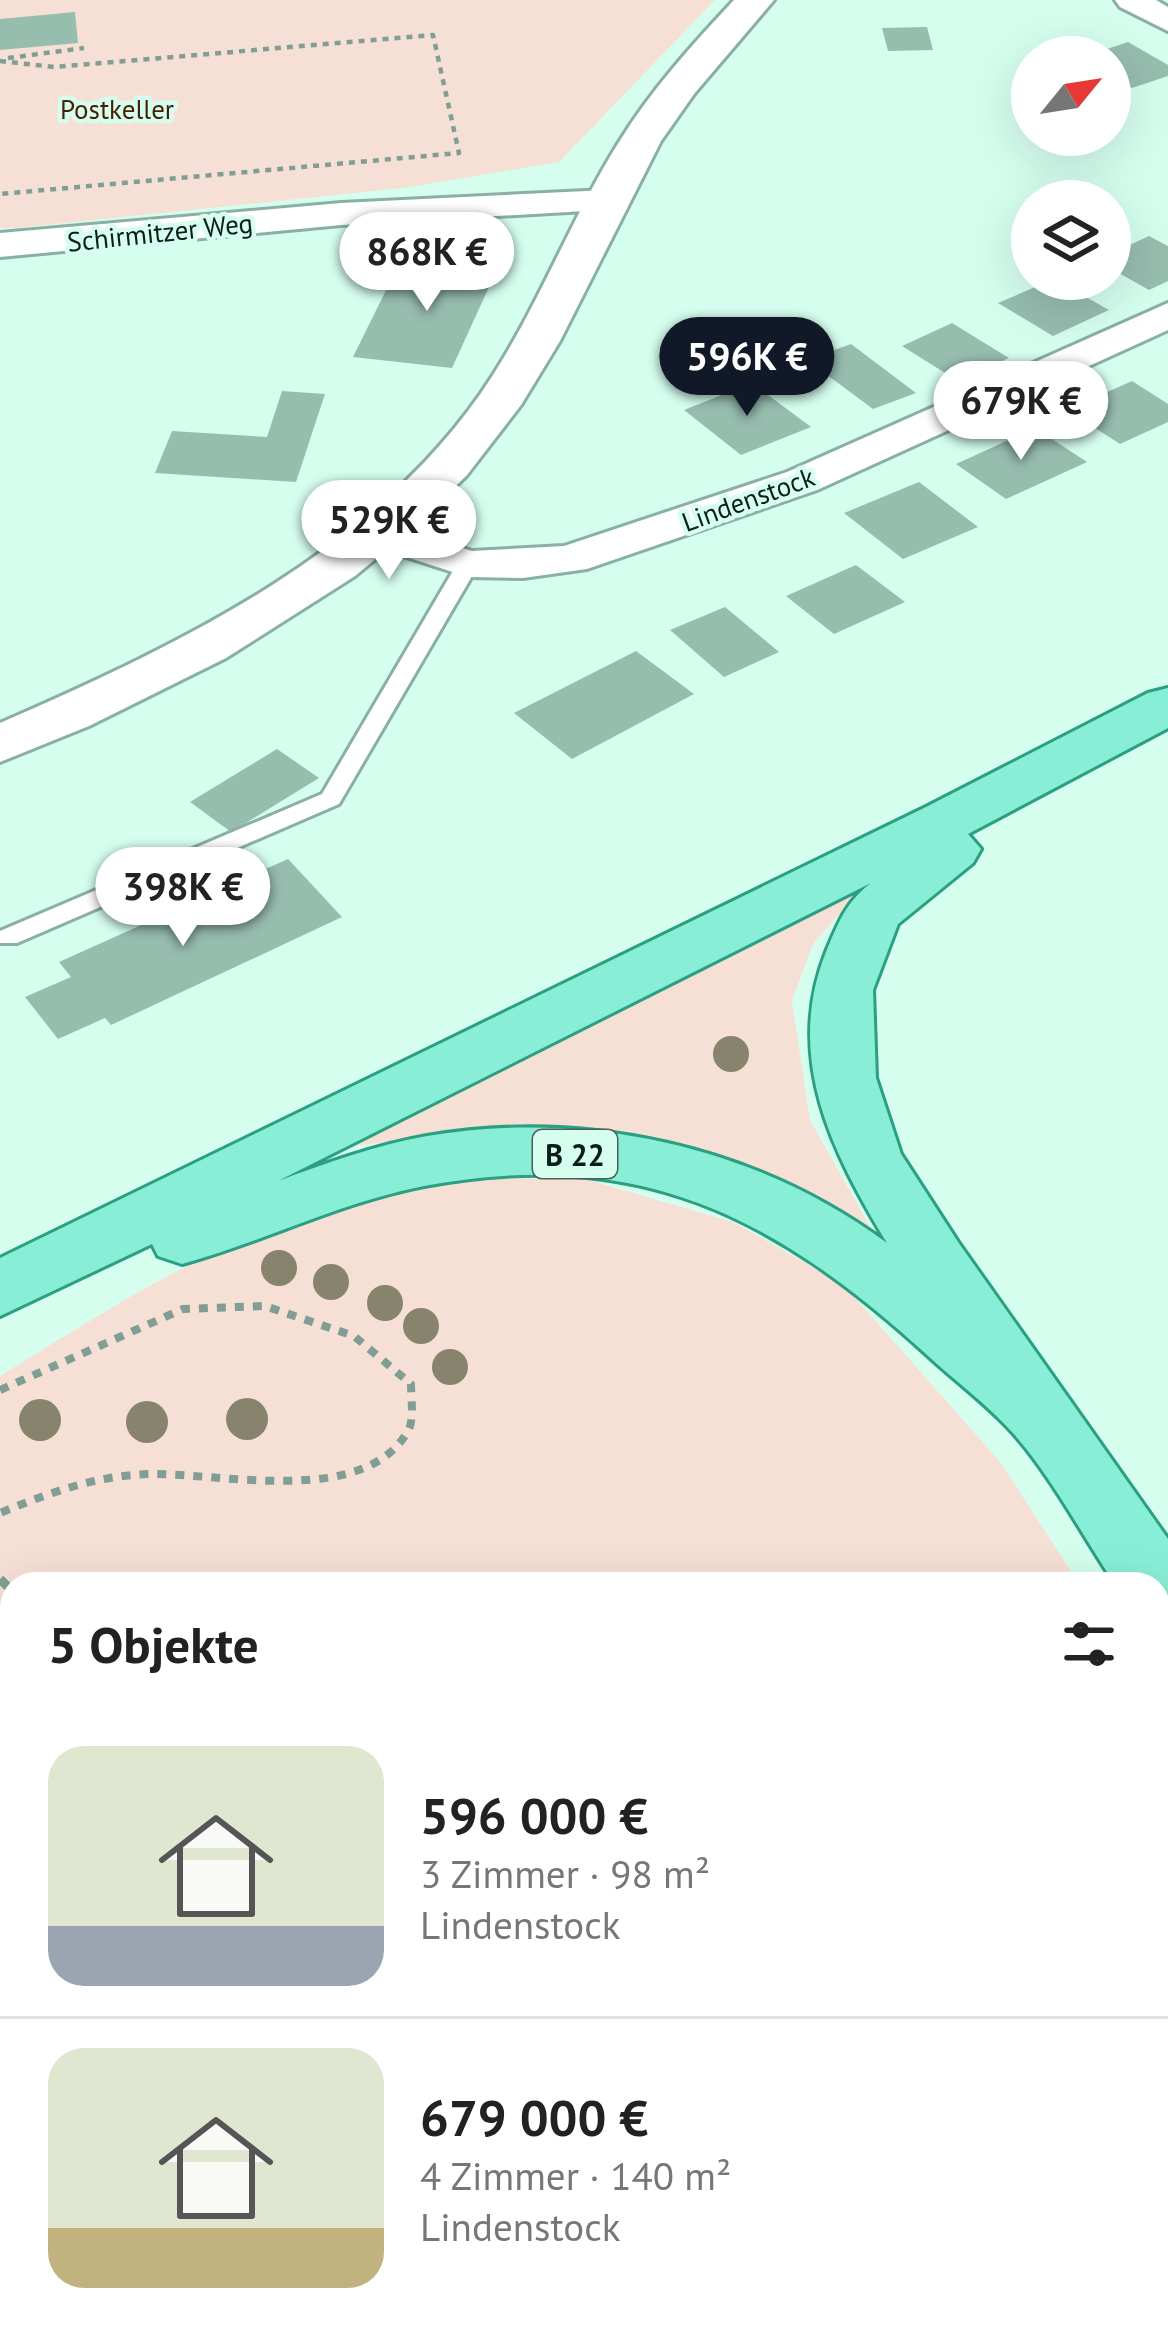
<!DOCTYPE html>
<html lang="de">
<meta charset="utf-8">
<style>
:root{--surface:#fff;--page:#f6f6f6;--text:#222;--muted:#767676;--line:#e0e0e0;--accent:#111827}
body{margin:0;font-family:"PT Sans",sans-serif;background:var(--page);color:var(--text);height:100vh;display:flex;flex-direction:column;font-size:45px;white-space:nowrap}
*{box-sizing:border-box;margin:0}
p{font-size:39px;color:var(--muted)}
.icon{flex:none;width:66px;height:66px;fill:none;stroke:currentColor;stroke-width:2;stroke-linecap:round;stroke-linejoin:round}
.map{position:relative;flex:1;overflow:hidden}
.drawer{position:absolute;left:0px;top:1572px;width:1170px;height:771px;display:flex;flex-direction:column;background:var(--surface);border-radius:36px 36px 0 0;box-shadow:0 12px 48px #0002}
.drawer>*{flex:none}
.needle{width:78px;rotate:60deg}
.buttons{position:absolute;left:1011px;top:36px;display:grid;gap:24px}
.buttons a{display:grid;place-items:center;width:120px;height:120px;border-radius:50%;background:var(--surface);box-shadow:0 12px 48px #0002;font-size:60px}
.price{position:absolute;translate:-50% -102px;padding:0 27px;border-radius:42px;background:#fff;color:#222;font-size:39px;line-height:78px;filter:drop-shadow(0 3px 6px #0008)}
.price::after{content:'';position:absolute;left:50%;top:72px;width:36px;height:27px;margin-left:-18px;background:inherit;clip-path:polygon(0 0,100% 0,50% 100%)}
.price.on{background:var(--accent);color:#fff}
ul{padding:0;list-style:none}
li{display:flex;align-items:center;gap:36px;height:300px;padding:0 48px}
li+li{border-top:3px solid var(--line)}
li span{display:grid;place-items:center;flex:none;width:336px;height:240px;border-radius:36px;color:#555}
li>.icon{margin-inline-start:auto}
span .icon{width:144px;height:144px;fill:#fffc;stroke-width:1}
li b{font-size:51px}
h2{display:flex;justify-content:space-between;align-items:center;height:144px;padding:0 48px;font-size:51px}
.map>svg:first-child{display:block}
.green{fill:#f6e0d5}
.building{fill:#97bdaf}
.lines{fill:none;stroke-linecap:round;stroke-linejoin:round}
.service-casing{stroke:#89b0a2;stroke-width:6}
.minor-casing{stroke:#89b0a2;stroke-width:6}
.tertiary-casing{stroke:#89b0a2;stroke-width:6}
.primary-casing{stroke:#2a9f81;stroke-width:6}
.path-far2{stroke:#809e93;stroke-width:4.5;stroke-dasharray:6 6;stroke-linecap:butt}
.path-far1{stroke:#809e93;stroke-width:8;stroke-dasharray:9 9;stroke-linecap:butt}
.path{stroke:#809e93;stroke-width:9;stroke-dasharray:12 12;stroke-linecap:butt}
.service{fill:#fff;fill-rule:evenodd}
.minor{fill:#fff;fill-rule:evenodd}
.tertiary{fill:#fff;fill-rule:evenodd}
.primary{fill:#88efd6;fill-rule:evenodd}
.tree{fill:#87836d}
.labels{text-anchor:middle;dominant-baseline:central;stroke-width:9;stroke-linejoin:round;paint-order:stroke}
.far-park-label{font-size:27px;fill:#481e02;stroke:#d5feef}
.far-street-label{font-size:27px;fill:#0d1d18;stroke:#d5feef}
.shield{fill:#d5feef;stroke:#496058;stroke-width:3}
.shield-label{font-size:30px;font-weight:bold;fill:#0d1d18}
</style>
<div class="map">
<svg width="1168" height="2341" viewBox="0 0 1168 2341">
<rect width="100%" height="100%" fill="#d5feef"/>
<g class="green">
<polygon points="0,0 715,0 559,162 403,188 17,228 0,228"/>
<polygon points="872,878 813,944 792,1001 810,1120 884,1252 480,1130 354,1146"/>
<path d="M471,1177L588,1180L733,1222L843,1284L1001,1463L1079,1584H12V1957L0,1932V1376C73,1331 146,1284 224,1248C302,1212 387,1195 471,1177Z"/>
<polygon points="369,2331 787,2331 759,2341 402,2341"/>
</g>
<g class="building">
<polygon points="75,12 78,43 0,50 0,19"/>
<polygon points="927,27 933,50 888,51 882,28"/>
<polygon points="1128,42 1168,65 1168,76 1132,88 1110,75 1110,57 1083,57"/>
<polygon points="1149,236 1168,246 1168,281 1149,290 1110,268 1110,254"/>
<polygon points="452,258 500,263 452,368 353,357 397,268 445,273"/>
<polygon points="1054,279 1109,310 1053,336 998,303"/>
<polygon points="952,323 1009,358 958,381 902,346"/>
<polygon points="851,344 916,393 873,409 807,360"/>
<polygon points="1132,381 1168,404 1168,422 1120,444 1067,410"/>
<polygon points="752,383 811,427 741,455 684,410"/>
<polygon points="282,391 325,394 296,482 155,473 172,431 267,437"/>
<polygon points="1035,428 1087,462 1006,499 956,464"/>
<polygon points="919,482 978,527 903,559 844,513"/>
<polygon points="856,565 905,602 834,634 786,596"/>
<polygon points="725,607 779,652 724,677 670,630"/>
<polygon points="636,651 694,694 572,759 514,713"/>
<polygon points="277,749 319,778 231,832 190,802"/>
<polygon points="288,859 342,917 111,1025 105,1018 58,1039 25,997 71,977 59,962"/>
</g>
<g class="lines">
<g class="service-casing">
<polygon id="service" points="468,558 479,564 339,804 17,943 0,943 0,931 322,794 457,564"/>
</g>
<g class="minor-casing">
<g id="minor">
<polygon points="1115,0 1156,0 1168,7 1168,31 1120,7"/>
<polygon points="607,190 620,193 626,201 620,209 341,225 0,257 0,233 341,203"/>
<polygon points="1168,303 1168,330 817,490 587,569 523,578 468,577 360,542 354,533 360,524 376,520 472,551 564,546 787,472"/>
</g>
</g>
<g class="tertiary-casing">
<path id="tertiary" d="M734,0H774L694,94L661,141L560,341L521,405L467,475L413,528L355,576L226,658L89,726L0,762V723C183,643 382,549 493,375C541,300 572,217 619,142C651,90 692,45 734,0Z"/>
</g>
<g class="primary-casing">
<g id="primary">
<path d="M1168,688V728L968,834L981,849L973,863L898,924L873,990L876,1078L901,1154L958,1242L1168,1539V1633L1158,1629V1584H1115C1082,1535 1052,1477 1013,1433C988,1405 954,1380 926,1354C772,1214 637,1146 424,1186C341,1202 263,1242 182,1264L158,1256L152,1244L0,1316V1258L926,807L1148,693ZM871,883C846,902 838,923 826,952C784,1058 832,1152 887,1243C756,1146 587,1109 427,1136C376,1145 326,1163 278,1181Z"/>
<polygon points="0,1995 12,2000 12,2098 0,2093"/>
<polygon points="1168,2083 1168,2188 1158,2192 1158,2087"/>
<polygon points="203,2331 306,2331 311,2341 207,2341"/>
<polygon points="926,2331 1030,2331 1026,2341 921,2341"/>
</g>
</g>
<g class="path-far2">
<polyline points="8,58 84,48"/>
<polyline points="0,61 54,67 433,35 459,153 0,194"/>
</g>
<path class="path-far1" d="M0,1390L183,1309L265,1306L354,1336L411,1384C411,1397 414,1418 409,1429C367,1508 223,1473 150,1474C98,1475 48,1493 0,1513"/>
<polyline class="path" points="0,1579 12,1591"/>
<use href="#service" class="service"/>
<use href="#minor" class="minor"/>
<use href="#tertiary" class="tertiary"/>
<use href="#primary" class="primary"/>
</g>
<g class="tree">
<circle cx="731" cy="1054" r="18"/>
<circle cx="279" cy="1268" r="18"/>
<circle cx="331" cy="1282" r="18"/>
<circle cx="385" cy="1303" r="18"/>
<circle cx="421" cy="1326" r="18"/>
<circle cx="450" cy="1367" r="18"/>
<circle cx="247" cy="1419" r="21"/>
<circle cx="40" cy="1420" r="21"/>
<circle cx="147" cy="1422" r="21"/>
</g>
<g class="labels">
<g class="far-park-label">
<text x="117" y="109">Postkeller</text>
</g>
<g class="far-street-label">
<text transform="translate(160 232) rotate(-6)">Schirmitzer Weg</text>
<text transform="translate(748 499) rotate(-20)">Lindenstock</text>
</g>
<rect class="shield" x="533" y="1130" width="84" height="48" rx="9"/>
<g class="shield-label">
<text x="575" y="1154">B 22</text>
</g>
</g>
</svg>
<div class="buttons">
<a><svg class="needle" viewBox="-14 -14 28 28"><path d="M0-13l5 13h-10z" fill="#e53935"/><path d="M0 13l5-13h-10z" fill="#767676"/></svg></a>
<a><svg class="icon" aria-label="layers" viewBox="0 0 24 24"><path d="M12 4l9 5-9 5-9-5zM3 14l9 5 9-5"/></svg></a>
</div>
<b class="price" style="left:427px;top:314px">868K €</b>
<b class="price on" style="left:747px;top:419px">596K €</b>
<b class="price" style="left:1021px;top:463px">679K €</b>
<b class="price" style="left:389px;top:582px">529K €</b>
<b class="price" style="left:183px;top:949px">398K €</b>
<section class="drawer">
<h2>5 Objekte<svg class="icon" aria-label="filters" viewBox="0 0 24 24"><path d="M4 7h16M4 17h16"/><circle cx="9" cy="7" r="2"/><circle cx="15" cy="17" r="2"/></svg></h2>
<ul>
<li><span style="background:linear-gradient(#dfe7d0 75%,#9aa5b1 0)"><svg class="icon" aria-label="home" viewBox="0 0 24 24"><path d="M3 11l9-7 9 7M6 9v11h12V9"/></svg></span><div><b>596 000 €</b><p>3 Zimmer · 98 m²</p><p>Lindenstock</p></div></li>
<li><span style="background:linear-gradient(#dfe7d0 75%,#c2b280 0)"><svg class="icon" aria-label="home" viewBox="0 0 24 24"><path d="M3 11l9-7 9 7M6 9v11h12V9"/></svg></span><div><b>679 000 €</b><p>4 Zimmer · 140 m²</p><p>Lindenstock</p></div></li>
</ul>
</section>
</div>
